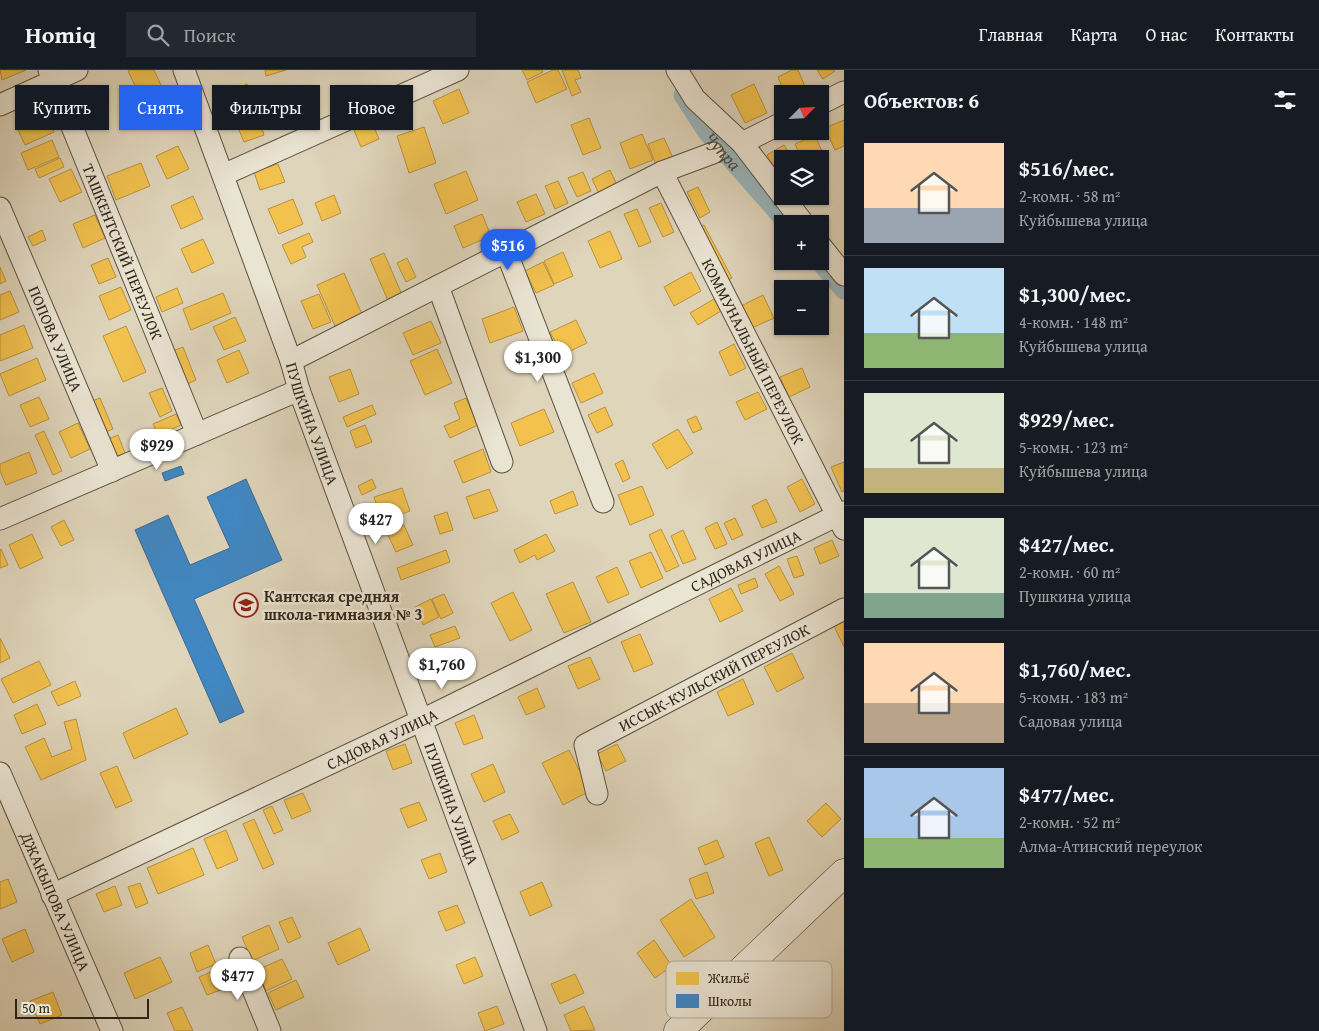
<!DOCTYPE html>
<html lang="ru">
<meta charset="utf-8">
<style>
:root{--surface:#171b24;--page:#242831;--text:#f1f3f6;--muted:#9ea1a6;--line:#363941;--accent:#2563eb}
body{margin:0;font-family:"Gentium Book Plus",serif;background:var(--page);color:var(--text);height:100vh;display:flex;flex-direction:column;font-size:19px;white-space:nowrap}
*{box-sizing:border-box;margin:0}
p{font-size:16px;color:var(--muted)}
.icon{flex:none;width:28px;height:28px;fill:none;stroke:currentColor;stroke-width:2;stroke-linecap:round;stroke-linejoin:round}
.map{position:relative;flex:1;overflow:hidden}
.details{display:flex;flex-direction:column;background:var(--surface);width:475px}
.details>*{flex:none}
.guide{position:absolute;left:15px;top:15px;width:475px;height:45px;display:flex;gap:10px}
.needle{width:32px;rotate:66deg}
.buttons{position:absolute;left:774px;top:15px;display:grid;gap:10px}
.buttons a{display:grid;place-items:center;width:55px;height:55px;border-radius:0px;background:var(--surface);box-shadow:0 1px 4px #0004;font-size:25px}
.scale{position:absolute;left:15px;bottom:12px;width:134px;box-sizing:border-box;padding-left:5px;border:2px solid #2f261a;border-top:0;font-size:14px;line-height:18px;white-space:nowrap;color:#2f261a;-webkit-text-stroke:4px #eae4d3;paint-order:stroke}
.price{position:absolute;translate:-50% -42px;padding:0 11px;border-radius:18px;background:#fff;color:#222;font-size:16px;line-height:32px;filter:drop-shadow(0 1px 2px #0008)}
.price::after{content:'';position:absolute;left:50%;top:30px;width:15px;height:11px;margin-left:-8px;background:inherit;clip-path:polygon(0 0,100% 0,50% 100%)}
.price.active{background:var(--accent);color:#fff}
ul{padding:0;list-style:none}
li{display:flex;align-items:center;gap:15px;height:125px;padding:0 20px}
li+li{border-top:1px solid var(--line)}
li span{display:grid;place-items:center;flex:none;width:140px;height:100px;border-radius:0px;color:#555}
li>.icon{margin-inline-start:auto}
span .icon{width:60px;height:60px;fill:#fffc;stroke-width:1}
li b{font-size:21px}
h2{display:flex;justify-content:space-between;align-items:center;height:60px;padding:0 20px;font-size:21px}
.pill{padding:0 18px;border-radius:0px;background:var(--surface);box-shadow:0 1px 4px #0004;font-size:18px;line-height:45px}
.pill.active{background:var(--accent);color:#fff}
header{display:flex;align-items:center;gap:30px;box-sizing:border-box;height:70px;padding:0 25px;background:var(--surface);border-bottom:1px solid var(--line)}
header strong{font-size:24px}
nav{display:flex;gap:28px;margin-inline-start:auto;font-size:18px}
.search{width:350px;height:45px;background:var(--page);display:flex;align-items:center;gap:12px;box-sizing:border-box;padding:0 18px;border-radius:0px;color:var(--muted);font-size:19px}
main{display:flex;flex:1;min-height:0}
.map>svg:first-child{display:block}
.homes{fill:#f2c14e;stroke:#b8923e}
.schools{fill:#3f88c5;stroke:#3a6b92}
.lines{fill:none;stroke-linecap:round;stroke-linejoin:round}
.canal{stroke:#99b6bc;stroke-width:19}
.street-casing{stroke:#5b5242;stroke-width:23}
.secondary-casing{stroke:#2f261a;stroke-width:29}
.street{stroke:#eae4d3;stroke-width:21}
.secondary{stroke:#eae4d3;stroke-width:28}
.labels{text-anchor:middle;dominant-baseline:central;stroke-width:5;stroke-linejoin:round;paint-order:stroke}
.street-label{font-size:16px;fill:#2f261a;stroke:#eae4d3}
.poi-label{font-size:16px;font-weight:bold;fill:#2f261a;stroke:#eae4d3;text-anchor:start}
.water-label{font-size:18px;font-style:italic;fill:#4a4a42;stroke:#eae4d3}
.key{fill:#eae4d3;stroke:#b2ab9c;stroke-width:1}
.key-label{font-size:14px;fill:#2f261a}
</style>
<header>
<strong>Homiq</strong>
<div class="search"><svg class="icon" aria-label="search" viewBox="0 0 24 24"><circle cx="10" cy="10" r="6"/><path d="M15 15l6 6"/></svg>Поиск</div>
<nav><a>Главная</a><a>Карта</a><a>О нас</a><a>Контакты</a></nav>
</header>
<main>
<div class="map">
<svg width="844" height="961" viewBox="0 0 844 961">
<rect width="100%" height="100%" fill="#dfd5bb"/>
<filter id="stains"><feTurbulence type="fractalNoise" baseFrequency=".004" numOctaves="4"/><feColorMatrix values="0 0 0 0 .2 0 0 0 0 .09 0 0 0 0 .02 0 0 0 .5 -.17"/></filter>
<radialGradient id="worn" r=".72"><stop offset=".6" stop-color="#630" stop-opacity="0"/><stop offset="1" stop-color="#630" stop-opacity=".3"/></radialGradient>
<g class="homes">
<polygon points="0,0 26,0 2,10"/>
<polygon points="131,0 154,0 161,15 139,24 128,1"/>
<polygon points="265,0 286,0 266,6"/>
<polygon points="522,0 542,0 543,2 527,10"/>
<polygon points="553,0 558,0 567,19 536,33 527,12"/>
<polygon points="562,0 578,0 581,8 575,10 581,22 572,26"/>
<polygon points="792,0 798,0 806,19 795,24 785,24 778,7"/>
<polygon points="817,0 834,0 835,1 823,9"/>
<polygon points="247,14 254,29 232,39 225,24"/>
<polygon points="754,14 767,43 745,53 731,25"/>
<polygon points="97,17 108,41 86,51 76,27"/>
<polygon points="459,19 469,43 443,54 433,31"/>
<polygon points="44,40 54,62 25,75 15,53"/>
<polygon points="257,45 264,65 244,72 236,53"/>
<polygon points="589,48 601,78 583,85 571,55"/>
<polygon points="371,50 379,69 361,77 353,58"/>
<polygon points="844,50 844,76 835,80 825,58"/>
<polygon points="424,57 436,93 409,103 397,66"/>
<polygon points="642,64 653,90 630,99 620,73"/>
<polygon points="815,65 824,86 818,89 802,89 795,74"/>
<polygon points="664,68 673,88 656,95 648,74"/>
<polygon points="52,70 59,87 28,100 21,83"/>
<polygon points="784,75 793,89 782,89 782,110 767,85"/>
<polygon points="178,76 189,99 167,109 156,86"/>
<polygon points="60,88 64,97 39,108 35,99"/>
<polygon points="141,93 150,116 116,130 107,106"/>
<polygon points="278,94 285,112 260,120 254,102"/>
<polygon points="71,99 82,122 60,132 49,109"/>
<polygon points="610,100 619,119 601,128 592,109"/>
<polygon points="466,101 478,130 446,144 434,114"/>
<polygon points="583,102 591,121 577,127 568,108"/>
<polygon points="558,111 568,133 555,139 545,116"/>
<polygon points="698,117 710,142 700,148 687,122"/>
<polygon points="536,124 545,144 526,152 517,132"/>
<polygon points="334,125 341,143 322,151 315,133"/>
<polygon points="193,126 203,149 181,159 171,136"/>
<polygon points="293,129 303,154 279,164 268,139"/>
<polygon points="661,133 674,162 663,167 649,138"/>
<polygon points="637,139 651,172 639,177 624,144"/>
<polygon points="482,144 491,166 463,178 454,156"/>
<polygon points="95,145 105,168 83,178 73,154"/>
<polygon points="704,155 732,208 720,214 693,161"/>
<polygon points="42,160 46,170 33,176 28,167"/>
<polygon points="610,161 622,189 600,198 588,171"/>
<polygon points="309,163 313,172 302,177 306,187 291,194 282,175"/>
<polygon points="203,169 214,193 192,203 181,179"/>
<polygon points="563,182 573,206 554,214 544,191"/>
<polygon points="384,183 403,227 389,233 370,189"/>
<polygon points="108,188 116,207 99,214 91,195"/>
<polygon points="407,188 416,207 406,212 397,193"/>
<polygon points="543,192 554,215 536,223 525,201"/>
<polygon points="0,197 6,211 0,214"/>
<polygon points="691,202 701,221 674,236 664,217"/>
<polygon points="344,203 362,244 335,256 317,215"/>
<polygon points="121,217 131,240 109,250 99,226"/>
<polygon points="177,218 183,233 162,242 156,227"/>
<polygon points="10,221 19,242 0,250 0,225"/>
<polygon points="223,223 231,243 191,260 183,239"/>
<polygon points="319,224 331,252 313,259 301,231"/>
<polygon points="763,225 774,248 752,258 741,236"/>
<polygon points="714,229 721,241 698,255 690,243"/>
<polygon points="514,237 523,261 490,273 482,249"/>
<polygon points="235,247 246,271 224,280 213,257"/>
<polygon points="576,250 587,273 562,285 550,262"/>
<polygon points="431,251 441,273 413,285 403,263"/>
<polygon points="24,255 33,278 0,291 0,265"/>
<polygon points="126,256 146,302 123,312 103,266"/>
<polygon points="734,274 746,298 730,306 719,282"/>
<polygon points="183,277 196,310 181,317 168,283"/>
<polygon points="437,279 452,313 425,325 410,291"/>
<polygon points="239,280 249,303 227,313 217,290"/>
<polygon points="37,288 46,310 9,326 0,304"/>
<polygon points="802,298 810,317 789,327 780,307"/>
<polygon points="350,299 359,324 339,332 329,307"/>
<polygon points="594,303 603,323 581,333 572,313"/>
<polygon points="162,318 172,341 160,347 149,323"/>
<polygon points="758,322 767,339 745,350 736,332"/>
<polygon points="39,327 49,349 30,357 20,335"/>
<polygon points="100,328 113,359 100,364 87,333"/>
<polygon points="466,328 478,355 450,368 444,356 460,349 454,333"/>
<polygon points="372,335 376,344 347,357 343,347"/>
<polygon points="605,337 613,355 597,363 588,345"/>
<polygon points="544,339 554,362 520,376 511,353"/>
<polygon points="176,344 181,355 158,365 153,354"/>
<polygon points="696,346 702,359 693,363 687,350"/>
<polygon points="78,353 90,379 71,388 59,362"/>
<polygon points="365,355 372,372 356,378 350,361"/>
<polygon points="678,359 693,383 667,399 652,374"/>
<polygon points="44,361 62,401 53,405 35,365"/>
<polygon points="118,365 125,383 110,389 103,371"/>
<polygon points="483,379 491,402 463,413 454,391"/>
<polygon points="29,382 37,403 6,415 0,401 0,394"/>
<polygon points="623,390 630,408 623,412 615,394"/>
<polygon points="844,392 844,421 842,422 831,397"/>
<polygon points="372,409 376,418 362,425 358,416"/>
<polygon points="802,409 815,434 800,442 787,417"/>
<polygon points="642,416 654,445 630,455 618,425"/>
<polygon points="402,418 410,441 382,451 374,427"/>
<polygon points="489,419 498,441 474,449 466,427"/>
<polygon points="573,421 578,435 555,444 550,431"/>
<polygon points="766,429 777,452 762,458 752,436"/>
<polygon points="447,442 453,460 440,464 434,446"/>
<polygon points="735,448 743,465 732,470 724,453"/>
<polygon points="64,450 74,470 61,476 51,457"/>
<polygon points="717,452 727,474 715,479 705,458"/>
<polygon points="404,455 413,475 396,482 387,463"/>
<polygon points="661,459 679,496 666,502 649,465"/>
<polygon points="683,460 696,489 683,494 671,466"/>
<polygon points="32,464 43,488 20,499 9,475"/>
<polygon points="546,464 555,481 537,490 535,485 520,493 514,480"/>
<polygon points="832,470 839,486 820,494 814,478"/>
<polygon points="1,479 8,495 0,498 0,480"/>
<polygon points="446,480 450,492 401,510 397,498"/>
<polygon points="651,482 663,508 641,518 629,491"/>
<polygon points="797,486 804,505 794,508 787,489"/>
<polygon points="779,496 794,524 780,531 765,504"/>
<polygon points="617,497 629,524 608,533 596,507"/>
<polygon points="755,508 758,517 741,524 738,515"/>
<polygon points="573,512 591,552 564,563 546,524"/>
<polygon points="731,518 743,541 720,552 709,529"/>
<polygon points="513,522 532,560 510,571 491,533"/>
<polygon points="444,524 453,543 441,549 432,529"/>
<polygon points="431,529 439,547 423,555 415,537"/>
<polygon points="844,551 844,577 834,556"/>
<polygon points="455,556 460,568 435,577 430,565"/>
<polygon points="640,564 653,594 634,602 621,572"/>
<polygon points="0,568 10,588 0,593"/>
<polygon points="792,583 804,608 777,622 764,597"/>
<polygon points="590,587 600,609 578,619 568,596"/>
<polygon points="39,591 51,615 13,633 1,609"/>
<polygon points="454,591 459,603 446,609 441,597"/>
<polygon points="743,609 754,634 728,646 717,622"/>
<polygon points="75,611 81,626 58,636 51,622"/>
<polygon points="537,618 545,637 526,645 518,627"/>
<polygon points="37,634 46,654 22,664 14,645"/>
<polygon points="176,638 188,664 134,689 123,663"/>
<polygon points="474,645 483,668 464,675 455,653"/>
<polygon points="76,649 86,690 41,710 25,677 44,668 52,687 72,679 64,652"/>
<polygon points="405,674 412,693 393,700 386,681"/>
<polygon points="617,674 626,691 606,701 597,684"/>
<polygon points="569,680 590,721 563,735 542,693"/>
<polygon points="493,694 505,722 484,732 471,704"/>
<polygon points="117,696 132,731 116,738 100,703"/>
<polygon points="303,723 311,741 292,749 284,730"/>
<polygon points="419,732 427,750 408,758 400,739"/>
<polygon points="826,733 841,749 822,767 807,751"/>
<polygon points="272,736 283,760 274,764 263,740"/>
<polygon points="510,744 519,762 502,770 493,751"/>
<polygon points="254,749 274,794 263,799 243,754"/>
<polygon points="226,760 238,790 217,799 204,769"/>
<polygon points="769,767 783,800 769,806 755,773"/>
<polygon points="717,770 724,787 705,795 698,778"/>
<polygon points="193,778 204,805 158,824 147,798"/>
<polygon points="440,783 447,802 429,809 421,790"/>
<polygon points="707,802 714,823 696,829 689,809"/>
<polygon points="8,809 17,832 0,839 0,812"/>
<polygon points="542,812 552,836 530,846 520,822"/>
<polygon points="140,813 148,833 136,838 128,817"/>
<polygon points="115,816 122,835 104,842 96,824"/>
<polygon points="691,829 715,867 684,887 660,850"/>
<polygon points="457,835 465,853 446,861 438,842"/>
<polygon points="292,847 301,867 288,873 279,852"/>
<polygon points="269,855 279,879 252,891 242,867"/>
<polygon points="360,858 370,880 338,895 328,873"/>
<polygon points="25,859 34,882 12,892 2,869"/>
<polygon points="654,870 672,896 655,908 637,883"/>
<polygon points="208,875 216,894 197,902 190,883"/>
<polygon points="160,887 172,912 135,929 124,903"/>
<polygon points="475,887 483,906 464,914 456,895"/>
<polygon points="282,889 292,909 266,921 257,900"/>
<polygon points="218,899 226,918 207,925 199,907"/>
<polygon points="575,904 584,923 560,934 551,914"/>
<polygon points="296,910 304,927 276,940 268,923"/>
<polygon points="53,922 62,945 40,954 30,931"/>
<polygon points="497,936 504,954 485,961 478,943"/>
<polygon points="584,936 595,960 571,961 564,945"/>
<polygon points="182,937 193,961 175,961 167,943"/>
</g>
<g class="schools">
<polygon points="181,396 184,404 165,411 162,403"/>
<polygon points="246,409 282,490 194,529 244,642 220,653 135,460 168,445 190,495 230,478 207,427"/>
</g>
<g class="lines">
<g class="canal">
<path id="s1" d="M683,25L707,62L788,154"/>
<polyline points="819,191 844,220"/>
</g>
<g class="street-casing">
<g id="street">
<path id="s2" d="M49,0L197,364"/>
<path id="s3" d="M184,0L291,291L299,320L536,961"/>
<polyline points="677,0 695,29 742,73 804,154"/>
<polyline points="820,34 844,22"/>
<polyline points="0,35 77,0"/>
<polyline points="742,73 782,53"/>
<path id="s4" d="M662,102L844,459"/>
<polyline points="223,105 458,0"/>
<path id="s5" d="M0,138L112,401"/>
<polyline points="820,175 844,205"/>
<polyline points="506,181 603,432"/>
<polyline points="438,216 502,392"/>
<polyline points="291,291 662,102 713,83"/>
<polyline points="0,449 299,320"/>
<path id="s6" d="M0,703L112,961"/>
<path id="s7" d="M597,724L585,675L844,539"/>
<path id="s8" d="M52,825L422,650L844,442"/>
<polyline points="240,888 270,961"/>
</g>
</g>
<g class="secondary-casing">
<polyline id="secondary" points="678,961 844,803"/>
</g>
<use href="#street" class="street"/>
<use href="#secondary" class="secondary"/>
</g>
<defs>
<g id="school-ring" transform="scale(1.25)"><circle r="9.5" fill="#eae4d3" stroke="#8f2418" stroke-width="1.5"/><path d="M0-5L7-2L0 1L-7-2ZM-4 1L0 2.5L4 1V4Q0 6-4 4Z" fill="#8f2418"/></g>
</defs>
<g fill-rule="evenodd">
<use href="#school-ring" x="246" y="535"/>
</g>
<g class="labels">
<g class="street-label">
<text stroke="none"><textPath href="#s2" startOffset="196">ТАШКЕНТСКИЙ ПЕРЕУЛОК</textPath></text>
<text stroke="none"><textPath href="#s5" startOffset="142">ПОПОВА УЛИЦА</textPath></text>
<text stroke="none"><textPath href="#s4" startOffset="201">КОММУНАЛЬНЫЙ ПЕРЕУЛОК</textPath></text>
<text stroke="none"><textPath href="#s3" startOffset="376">ПУШКИНА УЛИЦА</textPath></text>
<text stroke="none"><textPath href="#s8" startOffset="770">САДОВАЯ УЛИЦА</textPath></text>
<text stroke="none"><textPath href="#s7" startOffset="196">ИССЫК-КУЛЬСКИЙ ПЕРЕУЛОК</textPath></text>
<text stroke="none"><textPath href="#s8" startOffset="365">САДОВАЯ УЛИЦА</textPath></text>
<text stroke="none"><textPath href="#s3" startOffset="781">ПУШКИНА УЛИЦА</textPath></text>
<text stroke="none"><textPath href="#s6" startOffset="140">ДЖАКЫПОВА УЛИЦА</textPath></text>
</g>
<g class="poi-label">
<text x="264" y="526">Кантская средняя<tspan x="264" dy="18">школа-гимназия № 3</tspan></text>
</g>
<g class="water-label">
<text stroke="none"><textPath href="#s1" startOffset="69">Чупра</textPath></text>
</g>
</g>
<rect x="666" y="891" width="166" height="57" rx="8" class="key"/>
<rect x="676" y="902" width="23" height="13" fill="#f2c14e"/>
<rect x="676" y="924" width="23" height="14" fill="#3f88c5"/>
<g class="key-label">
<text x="708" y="913">Жильё</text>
<text x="708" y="936">Школы</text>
</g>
<rect width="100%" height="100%" filter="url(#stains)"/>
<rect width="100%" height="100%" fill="url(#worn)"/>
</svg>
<div class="buttons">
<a><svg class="needle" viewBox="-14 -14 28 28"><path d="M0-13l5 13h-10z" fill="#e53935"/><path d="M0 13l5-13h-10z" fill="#9ea1a6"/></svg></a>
<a><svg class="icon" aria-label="layers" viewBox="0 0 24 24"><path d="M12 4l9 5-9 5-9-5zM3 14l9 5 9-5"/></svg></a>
<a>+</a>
<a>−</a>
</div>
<div class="scale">50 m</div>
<b class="price active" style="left:508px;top:201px">$516</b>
<b class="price" style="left:538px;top:313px">$1,300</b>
<b class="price" style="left:157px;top:401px">$929</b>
<b class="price" style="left:376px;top:475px">$427</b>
<b class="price" style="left:442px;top:620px">$1,760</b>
<b class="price" style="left:238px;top:931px">$477</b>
<div class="guide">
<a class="pill">Купить</a>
<a class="pill active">Снять</a>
<a class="pill">Фильтры</a>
<a class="pill">Новое</a>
</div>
</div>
<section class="details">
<h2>Объектов: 6<svg class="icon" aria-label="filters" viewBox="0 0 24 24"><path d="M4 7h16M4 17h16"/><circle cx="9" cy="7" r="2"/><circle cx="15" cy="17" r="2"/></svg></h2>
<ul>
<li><span style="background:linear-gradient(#ffd9b3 65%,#9aa5b1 0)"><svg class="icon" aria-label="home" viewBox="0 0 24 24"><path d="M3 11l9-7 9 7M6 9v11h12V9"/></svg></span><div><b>$516/мес.</b><p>2-комн. · 58 m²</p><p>Куйбышева улица</p></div></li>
<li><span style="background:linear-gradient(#bfe0f5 65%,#8fb573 0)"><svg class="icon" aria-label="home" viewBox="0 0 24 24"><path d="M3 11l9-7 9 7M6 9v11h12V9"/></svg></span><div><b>$1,300/мес.</b><p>4-комн. · 148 m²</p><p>Куйбышева улица</p></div></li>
<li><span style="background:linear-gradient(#dfe7d0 75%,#c2b280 0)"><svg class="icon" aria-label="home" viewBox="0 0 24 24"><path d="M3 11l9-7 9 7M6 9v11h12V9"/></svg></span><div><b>$929/мес.</b><p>5-комн. · 123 m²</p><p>Куйбышева улица</p></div></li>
<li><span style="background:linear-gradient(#dfe7d0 75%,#7fa58c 0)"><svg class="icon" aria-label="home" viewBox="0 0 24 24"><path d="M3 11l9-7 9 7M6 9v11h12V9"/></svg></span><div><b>$427/мес.</b><p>2-комн. · 60 m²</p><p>Пушкина улица</p></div></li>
<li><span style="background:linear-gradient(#ffd9b3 60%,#b9a48a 0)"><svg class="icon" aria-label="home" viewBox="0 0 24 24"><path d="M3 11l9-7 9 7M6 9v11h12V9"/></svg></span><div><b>$1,760/мес.</b><p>5-комн. · 183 m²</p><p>Садовая улица</p></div></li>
<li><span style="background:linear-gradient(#a9c7e8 70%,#8fb573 0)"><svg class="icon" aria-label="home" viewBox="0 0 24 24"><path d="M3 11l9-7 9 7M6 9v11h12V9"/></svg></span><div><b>$477/мес.</b><p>2-комн. · 52 m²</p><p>Алма-Атинский переулок</p></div></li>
</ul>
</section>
</main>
